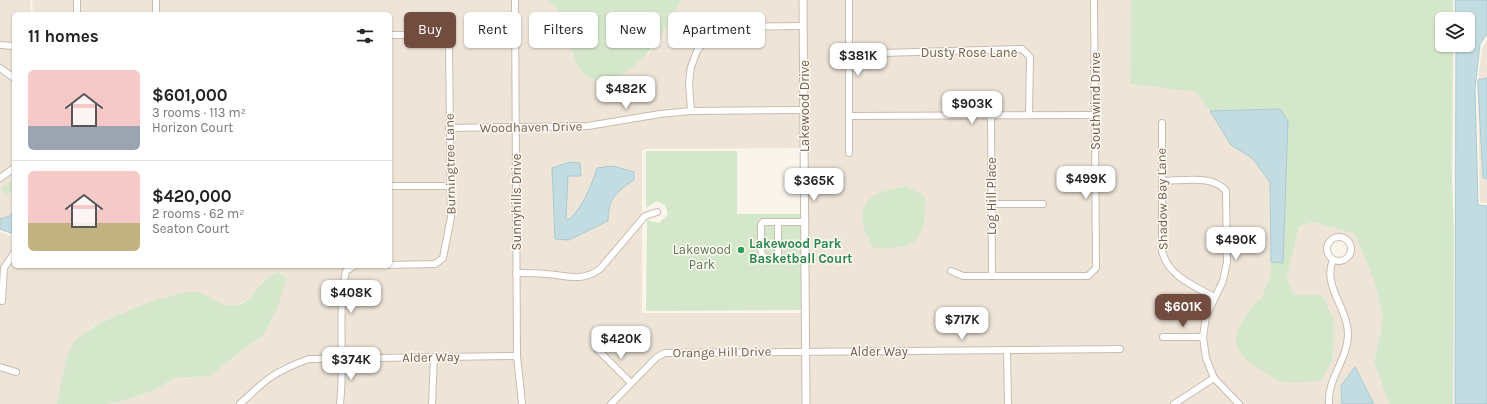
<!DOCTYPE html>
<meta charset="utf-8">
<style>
:root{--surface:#fff;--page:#f2f2f2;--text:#222;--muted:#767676;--line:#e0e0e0;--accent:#724c3e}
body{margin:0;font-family:Karla,sans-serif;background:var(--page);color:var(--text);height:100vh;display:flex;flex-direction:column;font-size:15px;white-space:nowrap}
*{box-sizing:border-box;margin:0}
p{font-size:13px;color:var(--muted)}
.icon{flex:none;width:22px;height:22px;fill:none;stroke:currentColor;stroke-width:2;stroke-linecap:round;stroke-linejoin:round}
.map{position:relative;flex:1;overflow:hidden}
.details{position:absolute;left:12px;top:12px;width:380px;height:256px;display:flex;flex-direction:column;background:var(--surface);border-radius:6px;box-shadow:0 1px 3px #0004}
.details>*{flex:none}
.guide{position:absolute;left:404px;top:12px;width:380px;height:36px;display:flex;gap:8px}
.buttons{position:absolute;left:1435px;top:12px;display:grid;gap:8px}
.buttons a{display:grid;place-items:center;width:40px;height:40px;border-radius:6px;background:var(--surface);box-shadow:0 1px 3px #0004;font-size:20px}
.price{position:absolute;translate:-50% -34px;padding:0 9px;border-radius:8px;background:#fff;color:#222;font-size:13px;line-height:26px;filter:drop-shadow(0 1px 2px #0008)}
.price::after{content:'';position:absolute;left:50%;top:24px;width:12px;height:9px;margin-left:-6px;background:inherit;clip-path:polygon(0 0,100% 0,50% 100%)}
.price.selected{background:var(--accent);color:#fff}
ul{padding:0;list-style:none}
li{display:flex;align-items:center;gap:12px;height:100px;padding:0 16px}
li+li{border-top:1px solid var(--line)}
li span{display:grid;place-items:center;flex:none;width:112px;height:80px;border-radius:6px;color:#555}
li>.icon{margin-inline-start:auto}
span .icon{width:48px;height:48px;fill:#fffc;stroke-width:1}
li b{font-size:17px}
h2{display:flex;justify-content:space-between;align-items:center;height:48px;padding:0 16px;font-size:17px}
.pill{padding:0 14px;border-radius:6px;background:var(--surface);box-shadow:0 1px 3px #0004;font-size:14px;line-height:36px}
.pill.selected{background:var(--accent);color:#fff}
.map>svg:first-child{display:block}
.residential{fill:#eee5d8;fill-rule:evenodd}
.green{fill:#d5e7cb}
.water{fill:#c2dce2;stroke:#a9cad2}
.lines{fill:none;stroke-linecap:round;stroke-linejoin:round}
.minor-casing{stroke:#c9bcaf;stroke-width:8}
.tertiary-casing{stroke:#c9bcaf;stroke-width:9}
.minor{stroke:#fff;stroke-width:6}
.tertiary{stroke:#fff;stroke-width:7}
.leisure-dot{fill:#2e9e5b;stroke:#fdf9f2;stroke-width:1.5}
.labels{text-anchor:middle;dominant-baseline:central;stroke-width:3;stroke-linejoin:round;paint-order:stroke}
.street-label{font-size:13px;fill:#735f51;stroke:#fdf9f2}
.leisure-label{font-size:13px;font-weight:bold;fill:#27864d;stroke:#fdf9f2;text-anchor:start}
.park-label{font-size:13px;fill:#597c4e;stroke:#fdf9f2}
</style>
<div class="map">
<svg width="1487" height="404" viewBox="0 0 1487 404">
<rect width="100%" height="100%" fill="#faf5eb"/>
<g class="residential">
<polygon points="0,0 30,0 31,14 14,14 14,210 10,216 0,219"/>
<polygon points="32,0 74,0 74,14 33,14"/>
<polygon points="80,0 153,0 153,14 79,14"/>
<polygon points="158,0 512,0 513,125 452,125 450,38 438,32 390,32 390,14 158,14"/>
<polygon points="517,0 547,0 557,8 569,45 626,70 650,52 682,0 800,0 800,23 723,24 710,29 695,49 688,66 686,82 688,108 659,111 588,123 518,125"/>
<path d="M806,0H846V156H852V119H988L989,273H963L949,267L947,273L963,279H1088L1098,268L1097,0H1131L1130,84L1196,92L1210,111L1231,145L1252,158L1270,182L1271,274L1261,299L1332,360L1334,320L1294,295L1287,276L1299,227L1313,222L1355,234L1374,281L1383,318L1374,362L1389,404H1374L1362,379L1341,386L1342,404H1331L1333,383L1349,352L1351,333L1346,314L1335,288L1334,266L1335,264H1342L1349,260L1353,255V246L1349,238L1339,234L1331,237L1328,240L1325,250L1330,261L1328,266L1330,291L1341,316L1345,333L1344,350L1328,380L1326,404H1243L1217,376L1208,357L1205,337L1208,317L1225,283L1228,189L1222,181L1213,178H1164V120H1159V251L1162,262L1173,276L1210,299L1203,316L1200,334H1161V340H1200L1203,359L1211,376L1170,404H1011L1010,353L1122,352V346L808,348ZM875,195L926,197L924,224Z"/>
<polygon points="852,0 1091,0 1092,112 1032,112 1033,57 1022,46 851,50"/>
<polygon points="800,29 801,107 693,108 692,82 693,68 700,53 712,34 723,30"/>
<polygon points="390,38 437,38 444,42 446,47 447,183 391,183"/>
<polygon points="1487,40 1487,78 1478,80 1482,48"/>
<polygon points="1021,52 1027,59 1026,112 852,113 851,57"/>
<polygon points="1478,87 1483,178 1487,179 1487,203 1480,203"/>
<path d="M801,113V167L800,150L798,148L645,149L642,152V216L598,267L589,273L578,275L546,271L519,270L518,131L589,129L660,117L691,114ZM552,168L568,176L566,219H570L579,209L590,189L598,168L634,180L621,188L591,230L569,240L555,239Z"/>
<polygon points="1092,118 1093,267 1087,273 994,273 994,208 1045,207 1045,201 994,201 993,119"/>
<polygon points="452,131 513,131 514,353 345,355 344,292 348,273 355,268 435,267 445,260 454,217"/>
<polygon points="1164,184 1211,184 1219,187 1223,192 1224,261 1220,280 1213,293 1176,271 1167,260 1164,250"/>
<polygon points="390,189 447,189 448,217 440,256 434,261 390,262"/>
<polygon points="642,225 642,313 802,313 802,348 665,350 655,355 631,378 597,346 594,350 627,383 608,404 525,404 520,356 519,276 545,277 578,281 591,279 602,271"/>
<polygon points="0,232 14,237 14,250 2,266 0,282"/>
<polygon points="14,258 14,266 348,266 343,270 339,292 339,355 309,356 282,365 262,378 236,404 107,404 126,400 155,390 174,378 211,376 241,351 264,335 278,307 278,272 262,282 251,298 237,305 220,305 203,293 153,302 119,314 92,327 65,370 57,404 0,404 0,370 17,376 19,371 0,363 0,304 4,304 6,269"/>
<polygon points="1005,353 1005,404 808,404 808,355"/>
<polygon points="802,355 803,404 615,404 658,360 666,356"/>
<polygon points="515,359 519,404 435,404 437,360"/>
<polygon points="431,360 430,404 343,404 345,361"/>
<polygon points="339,361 337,404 244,404 265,383 284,371 310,363"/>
<polygon points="1214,381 1235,404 1178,404"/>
</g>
<g class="green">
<path d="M547,0H682C668,26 643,70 611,78C605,79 597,79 590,79L578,67L557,8Z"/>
<path d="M1131,0H1453V19H1442V45H1453L1452,181L1454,233L1453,404H1389L1374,362L1383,318L1374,281L1355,234L1313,222L1299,227L1287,276L1294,295H1322L1334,320V337L1332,360L1321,381C1309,381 1295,384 1284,382C1275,381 1267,374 1259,369C1222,346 1235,328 1258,300L1261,299L1271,274V262L1283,263L1280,109L1210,111L1196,92L1130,84Z"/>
<polygon points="646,151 737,151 737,214 802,214 802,310 646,311 647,220 659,223 668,214 665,205 657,201 646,208"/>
<polygon points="14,179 14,188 6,195 1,188"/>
<path d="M906,186L926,197C925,206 925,217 924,225C918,250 895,248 874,248C864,232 853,209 875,195C883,190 897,189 906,186Z"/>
<path d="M278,272L287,279L278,307L264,335L241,351L211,376L174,378L155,390L126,400L107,404H57C59,394 67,351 72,345C86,323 165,294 191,292C209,290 215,308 236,305C250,304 254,290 263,282C267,278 273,274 278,272Z"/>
</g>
<g class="water">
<polygon points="1455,0 1487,0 1487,34 1480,44 1475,89 1478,205 1487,206 1487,404 1455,404 1456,45 1468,45 1468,19 1456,19"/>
<polygon points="1487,78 1487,179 1483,178 1478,87 1478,80"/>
<polygon points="1280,109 1288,121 1283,263 1271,262 1270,182 1252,158 1231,145 1210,111"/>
<path d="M570,162L580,163L581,176H568L566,219H570C584,204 591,187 597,168L613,166L634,172V180C616,192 608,199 608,221L569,240L555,239L552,168Z"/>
<polygon points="14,210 14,234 13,234 0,229 0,219 10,216"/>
<polygon points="1355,367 1374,404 1342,404 1341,386"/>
</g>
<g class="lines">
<g class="minor-casing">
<g id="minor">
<polyline points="156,0 156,14"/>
<polyline points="515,0 517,356 522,404"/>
<polyline points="849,0 849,153"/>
<polyline points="77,14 77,0"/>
<polyline points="390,35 438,35 446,39 449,46 451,217 443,258 435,264 390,265"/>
<polyline points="0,45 14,46"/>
<polyline points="849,54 1022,49 1030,57 1029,115"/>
<polyline points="0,68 14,78"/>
<polyline points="691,111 689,82 691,67 697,51 711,32 723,27 803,26"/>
<polyline points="849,116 1095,115"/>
<polyline points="991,116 992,276"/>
<path d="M1162,123V251C1168,276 1193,285 1214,297"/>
<polyline points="449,128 588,126 660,114 691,111 804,110"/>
<polyline points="0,178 14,168"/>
<path d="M1162,181C1182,181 1213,174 1226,191L1227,262L1223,281L1206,316L1203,337L1206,358L1214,378L1239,404"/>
<polyline points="390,186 450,186"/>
<polyline points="991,204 1043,204"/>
<polyline points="778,222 778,254 776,258 767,258 762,255 761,250 761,225 763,222 804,222"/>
<circle cx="1339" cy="249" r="12"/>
<polyline points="951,271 963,276 1088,276 1096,268 1094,0"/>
<path d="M516,273C526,273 535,273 545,274C567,275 580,283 600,269L645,216L657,212"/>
<polyline points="2,301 4,268 14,253"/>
<polyline points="1163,337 1203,337"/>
<polyline points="598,350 631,383"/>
<polyline points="1007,350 1008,404"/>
<polyline points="0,367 16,372"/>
<path d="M240,404C266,379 275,371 309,359L517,356"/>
<path d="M340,404C345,360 337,314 346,271L354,266"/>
<polyline points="432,404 434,357"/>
<polyline points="611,404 657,357 665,353 1120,349"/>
<polyline points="1174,404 1214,378"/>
<path d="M1329,404C1327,378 1348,360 1348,334C1348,308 1322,286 1333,260"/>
</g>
</g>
<g class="tertiary-casing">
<polyline id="tertiary" points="803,0 806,404"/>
</g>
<use href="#minor" class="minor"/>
<use href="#tertiary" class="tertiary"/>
</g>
<circle class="leisure-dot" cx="741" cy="250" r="4"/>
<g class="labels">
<g class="street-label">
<text x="969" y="52">Dusty Rose Lane</text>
<text transform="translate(1095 101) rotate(-90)">Southwind Drive</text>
<text transform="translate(804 106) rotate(-90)">Lakewood Drive</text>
<text transform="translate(531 127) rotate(-1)">Woodhaven Drive</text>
<text transform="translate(450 164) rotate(-91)">Burningtree Lane</text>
<text transform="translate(991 196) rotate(-90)">Log Hill Place</text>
<text transform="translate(1162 199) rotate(-91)">Shadow Bay Lane</text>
<text transform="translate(516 202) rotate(-90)">Sunnyhills Drive</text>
<text x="879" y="351">Alder Way</text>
<text transform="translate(722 352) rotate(-1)">Orange Hill Drive</text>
<text transform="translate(431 357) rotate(-1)">Alder Way</text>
</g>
<g class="leisure-label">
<text x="749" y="243">Lakewood Park<tspan x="749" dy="15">Basketball Court</tspan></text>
</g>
<g class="park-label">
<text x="702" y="249">Lakewood<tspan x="702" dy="15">Park</tspan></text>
</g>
</g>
</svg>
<div class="buttons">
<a><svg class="icon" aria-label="layers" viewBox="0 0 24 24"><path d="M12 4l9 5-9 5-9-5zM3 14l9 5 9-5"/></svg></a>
</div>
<b class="price" style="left:858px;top:77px">$381K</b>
<b class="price" style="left:626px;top:110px">$482K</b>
<b class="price" style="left:972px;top:125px">$903K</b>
<b class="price" style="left:1086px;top:200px">$499K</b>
<b class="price" style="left:814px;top:202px">$365K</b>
<b class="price" style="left:1236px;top:261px">$490K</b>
<b class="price" style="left:351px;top:314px">$408K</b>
<b class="price selected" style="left:1183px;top:328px">$601K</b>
<b class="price" style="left:962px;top:341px">$717K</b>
<b class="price" style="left:621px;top:360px">$420K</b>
<b class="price" style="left:351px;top:381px">$374K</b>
<div class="guide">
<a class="pill selected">Buy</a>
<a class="pill">Rent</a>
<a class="pill">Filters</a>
<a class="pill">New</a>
<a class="pill">Apartment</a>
</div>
<section class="details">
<h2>11 homes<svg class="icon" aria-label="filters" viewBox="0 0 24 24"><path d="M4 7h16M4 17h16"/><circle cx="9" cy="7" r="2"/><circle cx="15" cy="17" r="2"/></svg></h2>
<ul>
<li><span style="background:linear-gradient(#f6c9c9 70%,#9aa5b1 0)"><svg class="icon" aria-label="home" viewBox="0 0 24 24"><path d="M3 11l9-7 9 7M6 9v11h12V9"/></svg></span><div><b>$601,000</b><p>3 rooms · 113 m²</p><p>Horizon Court</p></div></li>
<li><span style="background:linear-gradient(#f6c9c9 65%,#c2b280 0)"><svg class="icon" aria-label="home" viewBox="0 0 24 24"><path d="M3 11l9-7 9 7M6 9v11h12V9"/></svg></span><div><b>$420,000</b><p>2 rooms · 62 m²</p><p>Seaton Court</p></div></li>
</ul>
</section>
</div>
